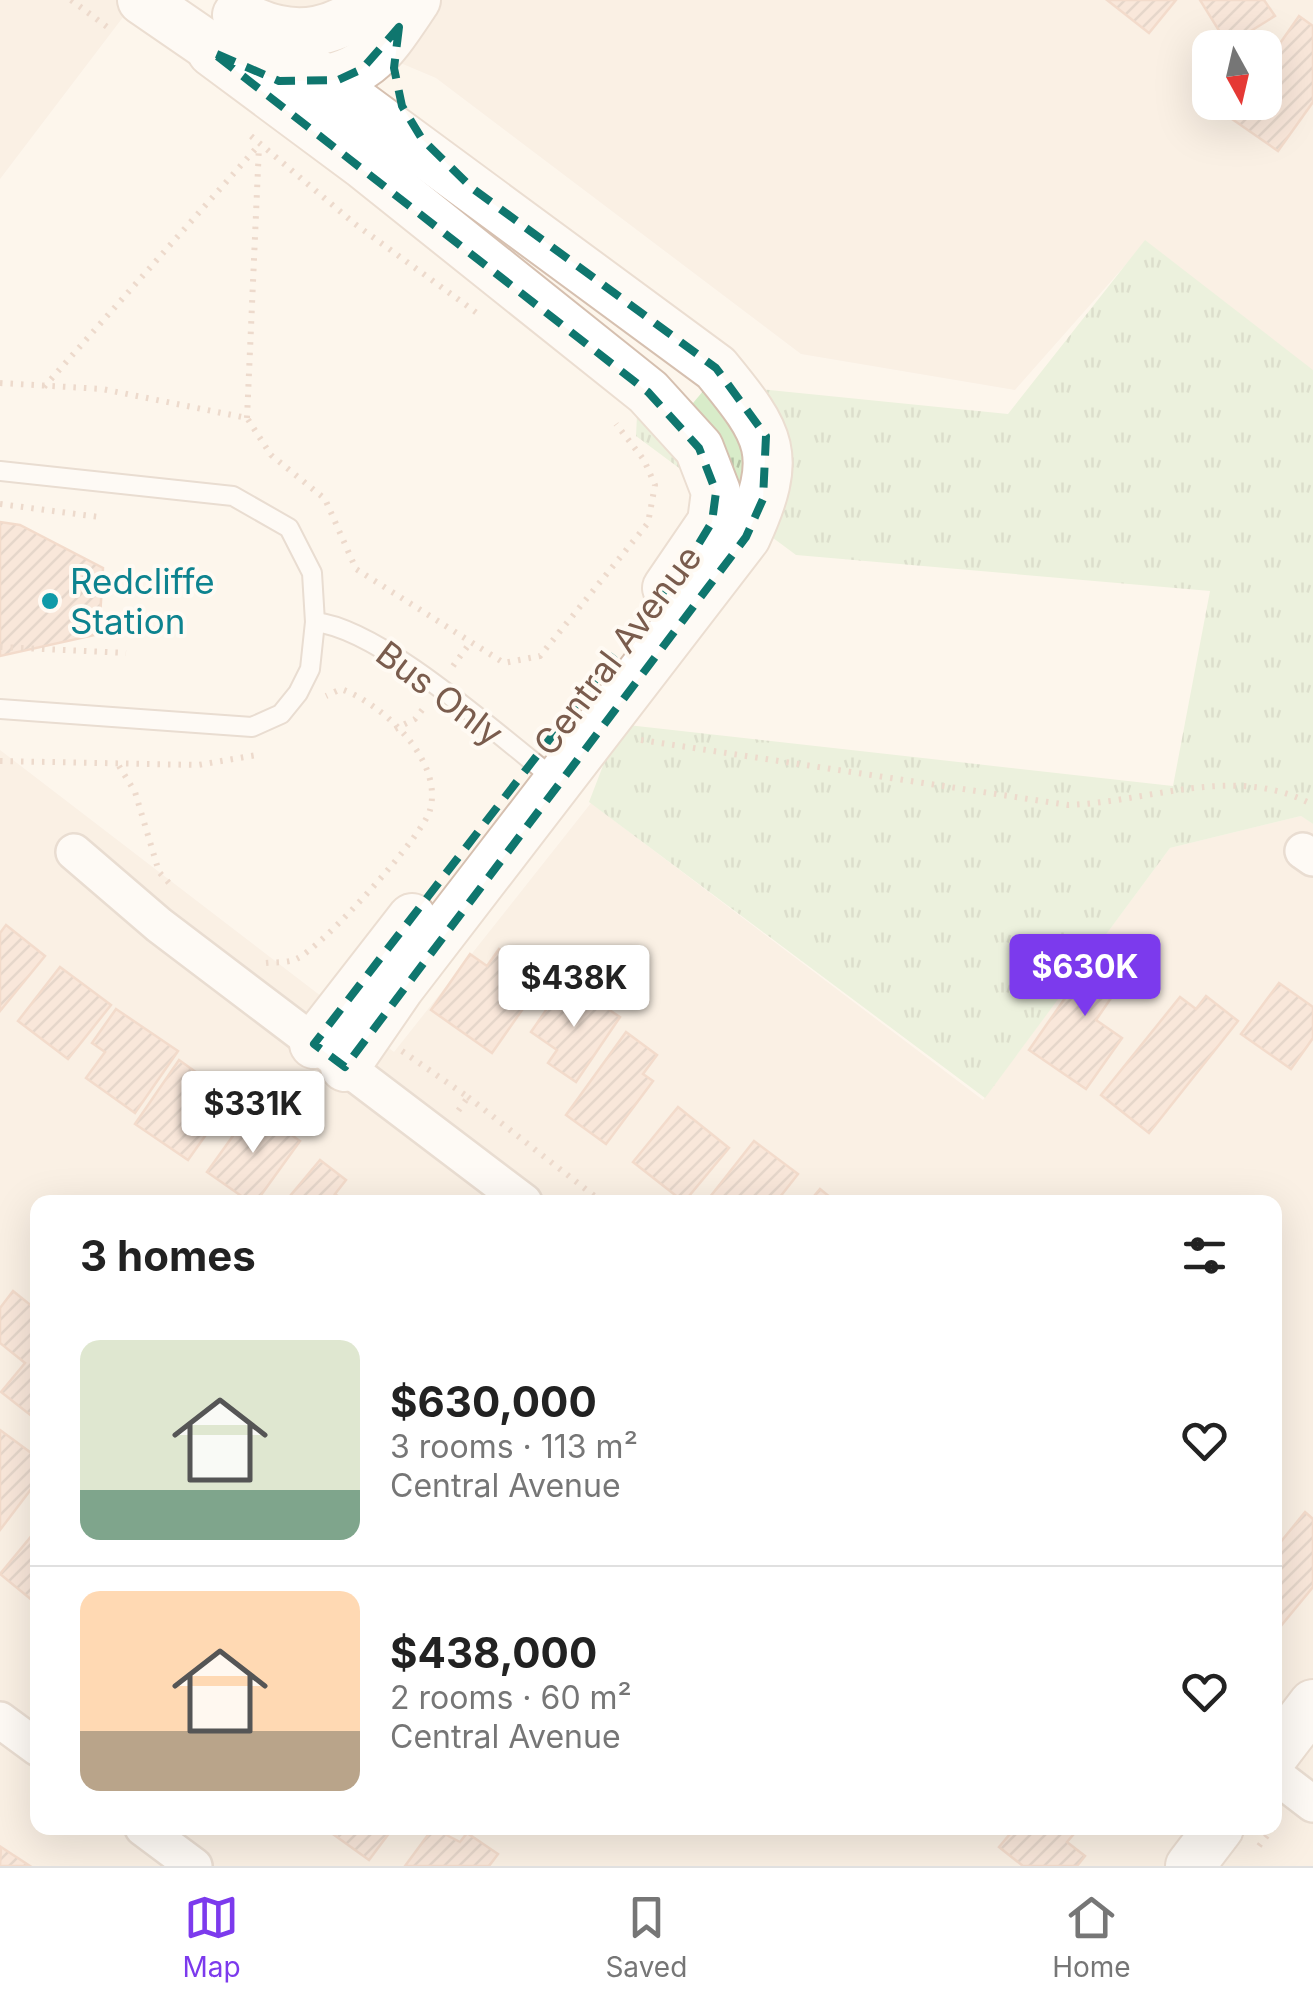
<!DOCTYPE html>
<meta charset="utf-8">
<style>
:root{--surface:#fff;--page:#f2f2f2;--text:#222;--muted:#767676;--line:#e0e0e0;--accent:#7c3aed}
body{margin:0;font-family:Inter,sans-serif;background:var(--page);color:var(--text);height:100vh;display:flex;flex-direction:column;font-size:38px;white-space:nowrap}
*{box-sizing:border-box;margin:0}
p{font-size:32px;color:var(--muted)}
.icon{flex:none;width:55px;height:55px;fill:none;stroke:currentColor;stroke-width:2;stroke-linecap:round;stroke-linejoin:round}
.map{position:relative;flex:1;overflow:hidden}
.drawer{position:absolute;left:30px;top:1195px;width:1252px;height:640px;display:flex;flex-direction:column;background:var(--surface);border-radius:20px;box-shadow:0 10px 40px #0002}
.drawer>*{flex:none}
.needle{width:65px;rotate:172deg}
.controls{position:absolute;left:1192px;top:30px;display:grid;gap:20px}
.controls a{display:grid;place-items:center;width:90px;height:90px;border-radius:20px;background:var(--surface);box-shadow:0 10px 40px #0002;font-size:50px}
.price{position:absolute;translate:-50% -85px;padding:0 22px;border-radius:10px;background:#fff;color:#222;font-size:32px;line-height:65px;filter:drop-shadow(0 2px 5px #0008)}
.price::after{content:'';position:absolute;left:50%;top:60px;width:30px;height:22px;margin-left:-15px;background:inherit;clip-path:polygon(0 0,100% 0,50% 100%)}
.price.selected{background:var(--accent);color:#fff}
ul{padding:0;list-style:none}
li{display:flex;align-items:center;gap:30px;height:250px;padding:0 50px}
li+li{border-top:2px solid var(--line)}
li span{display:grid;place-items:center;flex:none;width:280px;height:200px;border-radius:20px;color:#555}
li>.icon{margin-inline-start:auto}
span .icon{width:120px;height:120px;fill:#fffc;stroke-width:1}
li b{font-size:42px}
h2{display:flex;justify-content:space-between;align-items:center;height:120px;padding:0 50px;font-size:42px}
.menu{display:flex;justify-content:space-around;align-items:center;height:140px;border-top:2px solid var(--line);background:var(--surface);font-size:28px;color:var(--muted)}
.menu a{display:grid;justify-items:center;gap:5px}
.menu .selected{color:var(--accent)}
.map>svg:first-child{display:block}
.residential{fill:#f5e8da;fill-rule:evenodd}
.grass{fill:url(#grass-tufts)}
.building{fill:url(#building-hatch);stroke:#e6bba3;stroke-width:2.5}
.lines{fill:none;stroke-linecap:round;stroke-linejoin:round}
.lane-casing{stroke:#d1beb0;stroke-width:22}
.street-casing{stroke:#d1beb0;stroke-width:40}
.secondary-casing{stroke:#d6c0b0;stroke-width:52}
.path{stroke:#d9b8a5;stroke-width:6;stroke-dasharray:2.5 8;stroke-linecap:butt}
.lane{stroke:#fff;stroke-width:18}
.street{stroke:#fff;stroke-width:35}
.secondary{stroke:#fff;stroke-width:48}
.marked{fill:none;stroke:#0f766e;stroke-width:8;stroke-dasharray:20 12;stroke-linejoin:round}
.culture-dot{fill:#0f9aa8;stroke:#fffaf3;stroke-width:4}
.labels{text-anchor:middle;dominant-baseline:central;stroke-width:8;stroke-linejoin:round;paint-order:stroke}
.culture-label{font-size:35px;fill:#0d838f;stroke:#fffaf3;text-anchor:start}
.street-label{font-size:35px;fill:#7a5c4d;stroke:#fffaf3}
</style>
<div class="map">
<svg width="1313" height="1866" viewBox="0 0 1313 1866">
<defs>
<pattern id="grass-tufts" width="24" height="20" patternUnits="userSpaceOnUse" patternTransform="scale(2.5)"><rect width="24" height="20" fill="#d8ecc9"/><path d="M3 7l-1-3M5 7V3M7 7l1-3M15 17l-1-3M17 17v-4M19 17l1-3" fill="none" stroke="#b4c2a5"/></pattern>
<pattern id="building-hatch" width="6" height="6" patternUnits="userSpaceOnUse" patternTransform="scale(2.5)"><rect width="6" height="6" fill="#f3d5c3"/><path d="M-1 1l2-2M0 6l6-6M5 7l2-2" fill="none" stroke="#cab0a1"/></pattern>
</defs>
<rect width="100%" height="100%" fill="#fdf6ec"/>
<g class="residential">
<polygon points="0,0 136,0 0,179"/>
<path d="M251,0H1313V375L1144,244L1015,390L801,354L436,78ZM1210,48H1265V102H1210Z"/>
<path d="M0,750L394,1052L591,803L983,1100L1170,848L1301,816L1313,824V1866H0ZM38,1202H1275V1828H38Z"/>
</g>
<polygon class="grass" points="1145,240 1313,370 1313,824 1301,816 1170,848 985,1098 589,802 619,724 1173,786 1210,591 796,555 636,436 638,393 688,409 709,384 1008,414"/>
<g class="building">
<polygon points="1107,0 1176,0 1149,33"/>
<polygon points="1200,0 1264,0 1275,16 1228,45"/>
<polygon points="1299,16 1313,26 1313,102 1278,151 1229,117 1238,102 1265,102 1265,65"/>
<polygon points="0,522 20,525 103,568 99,634 0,656"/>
<polygon points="6,925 45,956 0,1011 0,933"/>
<polygon points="1106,939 1137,960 1096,1020 1122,1038 1086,1089 1029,1050"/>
<polygon points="499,949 543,980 492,1053 431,1010 470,954 487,966"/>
<polygon points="60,967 111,1005 68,1059 18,1021"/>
<polygon points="566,981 620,1017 576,1082 548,1063 557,1050 531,1032"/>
<polygon points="1279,983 1313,1007 1313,1038 1291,1069 1241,1034"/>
<polygon points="1206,996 1238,1021 1149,1133 1101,1095 1180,997 1196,1009"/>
<polygon points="116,1009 178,1051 135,1113 86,1078 105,1052 92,1043"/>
<polygon points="626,1032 657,1055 643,1074 653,1081 606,1144 566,1115"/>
<polygon points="179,1060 232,1098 188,1160 135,1124"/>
<polygon points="678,1107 729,1148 684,1202 633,1162"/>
<polygon points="253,1108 300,1141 256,1202 250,1202 207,1172"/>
<polygon points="754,1141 798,1174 776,1202 706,1202"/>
<polygon points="320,1160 346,1180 335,1194 346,1202 285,1202"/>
<polygon points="820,1189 836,1202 809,1202"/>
<polygon points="13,1291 38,1311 38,1421 1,1392 25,1363 0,1343 0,1308"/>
<polygon points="0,1430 38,1458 38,1480 0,1530"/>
<polygon points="1305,1512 1313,1519 1313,1587 1275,1633 1275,1549"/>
<polygon points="38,1528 38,1605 0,1574"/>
<polygon points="333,1828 393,1828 369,1860 330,1832"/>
<polygon points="433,1828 460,1842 467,1833 498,1854 489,1866 405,1866"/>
<polygon points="1015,1828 1079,1828 1067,1842 1085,1856 1077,1866 1023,1866 999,1847"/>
<polygon points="1,1847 30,1866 0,1866"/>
</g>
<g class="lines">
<g class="lane-casing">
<g id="lane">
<polyline points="0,471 233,496 289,528 312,573 315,622 310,669 298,693 281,714 252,727 0,709"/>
<path d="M315,622C382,629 500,737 557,781"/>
</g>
</g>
<g class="street-casing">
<g id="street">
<polyline points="1303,851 1313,858"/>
<polyline points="74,852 159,925 524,1202"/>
<polyline points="0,1720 38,1748"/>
<polyline points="1275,1775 1313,1804"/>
<polyline points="143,1828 194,1866"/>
</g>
</g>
<g class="secondary-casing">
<g id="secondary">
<polyline points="142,0 238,66"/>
<path d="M237,15L716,368C771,435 784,454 746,537L400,987L345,1067"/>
<path d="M254,22C297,41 340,33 372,0"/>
<polyline points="212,52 364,165 648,392 699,448 716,492 712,522 667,588"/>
<path d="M302,82C367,79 382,50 416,0"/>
<polyline points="314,1044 412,918"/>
<polyline points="1275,1754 1313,1704"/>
<polyline points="1190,1866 1219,1828"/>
</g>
</g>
<g class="path">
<polyline points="71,0 110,29"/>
<polyline points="251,136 355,224 481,316"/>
<polyline points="0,383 102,389 247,418 271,455 325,499 356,569 504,663 540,656 648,523 655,485 644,460 616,424"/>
<polyline points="44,387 259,145"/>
<polyline points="247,418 259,146"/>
<polyline points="0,504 99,517"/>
<polyline points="0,647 126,653"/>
<polyline points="453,666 470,643"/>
<polyline points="395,729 415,719 426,705"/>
<path d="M641,740L1068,805C1151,802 1236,763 1313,805"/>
<polyline points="0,761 198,765 257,755"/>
<polyline points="119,766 135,792 159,872 169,883"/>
<path d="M266,963C275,962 288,963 296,959C322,948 423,836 430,810C444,761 383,704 341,689L326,696"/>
<polyline points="402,1051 468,1097 458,1111"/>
<polyline points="468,1097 602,1202"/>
<polyline points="1259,1846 1273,1828"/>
</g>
<use href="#lane" class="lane"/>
<use href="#street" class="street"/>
<use href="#secondary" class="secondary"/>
</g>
<path d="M0 0H1313V1866H0ZM399,27L394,68L402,106L422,139L472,188L716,368L766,436L763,499L746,537L345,1067L314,1044L692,555L712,522L716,492L699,448L648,392L212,52L279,81L338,80L362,69Z" fill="#fdf6ec" fill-opacity=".55" fill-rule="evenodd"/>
<path class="marked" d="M399,27L394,68L402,106L422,139L472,188L716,368L766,436L763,499L746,537L345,1067L314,1044L692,555L712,522L716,492L699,448L648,392L212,52L279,81L338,80L362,69Z"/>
<circle class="culture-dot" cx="50" cy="601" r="10"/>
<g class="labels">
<g class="culture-label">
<text x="70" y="581">Redcliffe<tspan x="70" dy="40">Station</tspan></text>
</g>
<g class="street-label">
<text transform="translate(617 650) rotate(-53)">Central Avenue</text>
<text transform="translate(440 693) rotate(37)">Bus Only</text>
</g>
</g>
</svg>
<div class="controls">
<a><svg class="needle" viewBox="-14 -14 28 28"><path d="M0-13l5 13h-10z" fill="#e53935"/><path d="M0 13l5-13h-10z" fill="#767676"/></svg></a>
</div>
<b class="price selected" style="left:1085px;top:1019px">$630K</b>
<b class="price" style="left:574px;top:1030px">$438K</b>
<b class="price" style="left:253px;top:1156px">$331K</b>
<section class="drawer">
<h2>3 homes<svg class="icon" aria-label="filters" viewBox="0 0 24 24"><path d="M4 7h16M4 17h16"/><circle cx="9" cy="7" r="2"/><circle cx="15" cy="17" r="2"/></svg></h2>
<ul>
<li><span style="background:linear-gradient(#dfe7d0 75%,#7fa58c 0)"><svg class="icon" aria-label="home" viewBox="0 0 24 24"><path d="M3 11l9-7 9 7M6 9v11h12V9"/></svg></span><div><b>$630,000</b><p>3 rooms · 113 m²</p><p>Central Avenue</p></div><svg class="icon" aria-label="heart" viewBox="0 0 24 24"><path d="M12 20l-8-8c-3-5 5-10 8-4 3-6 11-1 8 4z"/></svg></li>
<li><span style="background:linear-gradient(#ffd9b3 70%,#b9a48a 0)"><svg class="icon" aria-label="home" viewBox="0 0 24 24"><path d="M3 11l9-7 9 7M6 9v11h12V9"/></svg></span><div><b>$438,000</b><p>2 rooms · 60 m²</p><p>Central Avenue</p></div><svg class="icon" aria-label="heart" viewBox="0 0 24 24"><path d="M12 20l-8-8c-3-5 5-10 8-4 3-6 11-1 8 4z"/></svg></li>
</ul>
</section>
</div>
<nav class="menu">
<a class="selected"><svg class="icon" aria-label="map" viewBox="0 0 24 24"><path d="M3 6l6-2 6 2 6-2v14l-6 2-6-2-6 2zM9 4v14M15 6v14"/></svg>Map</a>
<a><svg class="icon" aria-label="saved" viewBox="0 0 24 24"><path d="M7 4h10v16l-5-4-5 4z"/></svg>Saved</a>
<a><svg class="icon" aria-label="home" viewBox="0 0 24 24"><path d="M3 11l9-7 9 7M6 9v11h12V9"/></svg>Home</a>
</nav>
